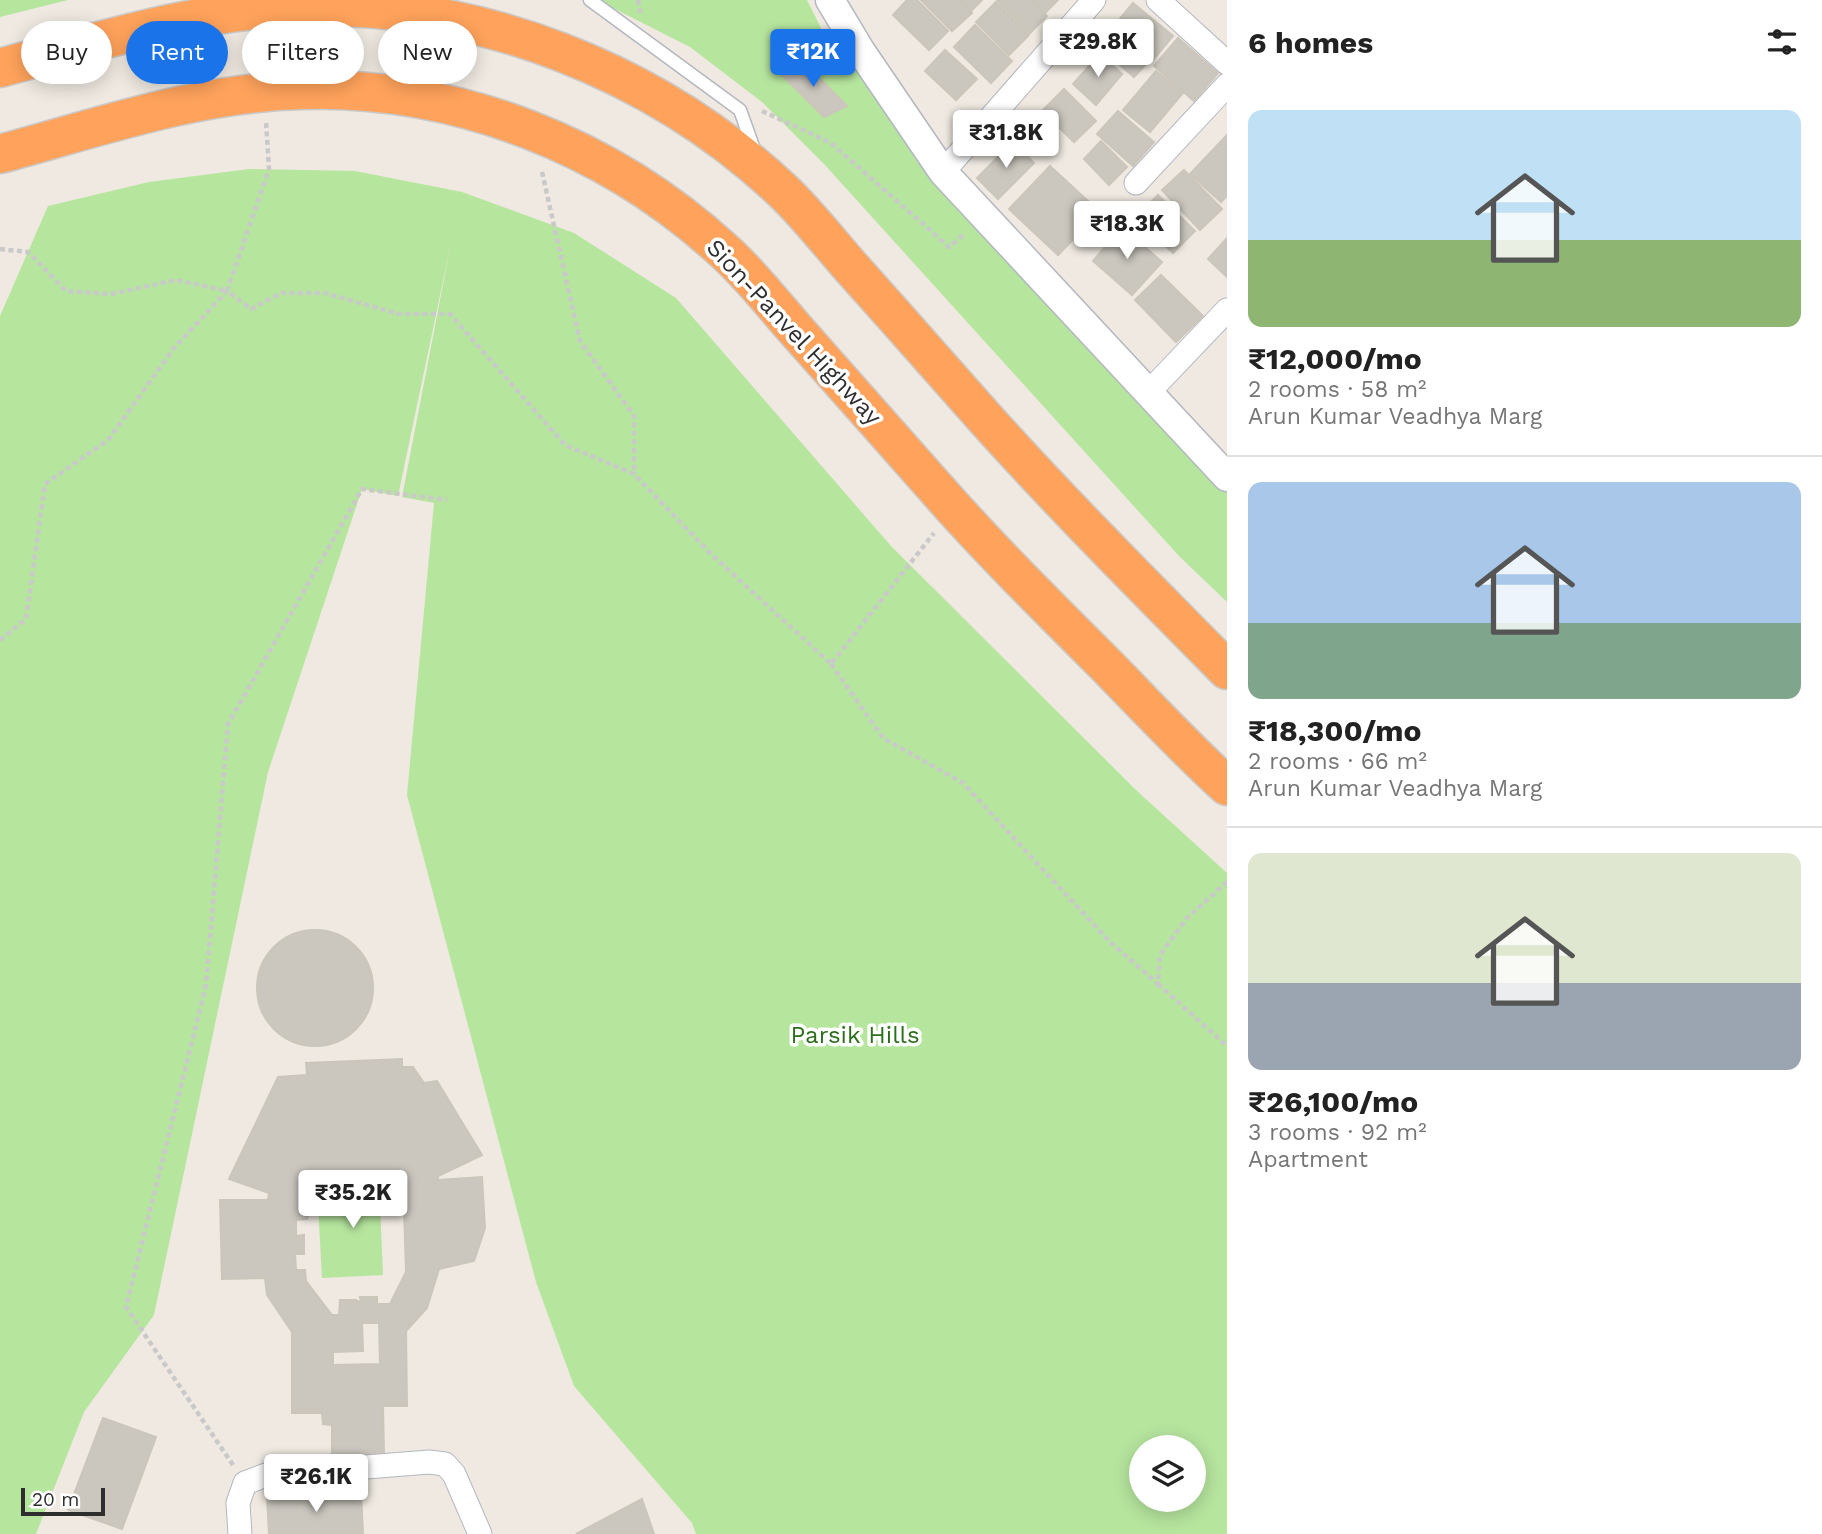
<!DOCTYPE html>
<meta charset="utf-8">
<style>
:root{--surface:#fff;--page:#f6f6f6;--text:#222;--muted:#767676;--line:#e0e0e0;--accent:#1a73e8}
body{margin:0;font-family:"Work Sans",sans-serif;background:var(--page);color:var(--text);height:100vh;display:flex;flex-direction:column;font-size:26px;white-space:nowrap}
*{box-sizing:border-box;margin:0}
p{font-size:23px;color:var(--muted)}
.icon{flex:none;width:38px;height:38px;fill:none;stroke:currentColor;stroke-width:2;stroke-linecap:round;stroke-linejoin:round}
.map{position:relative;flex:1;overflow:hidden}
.details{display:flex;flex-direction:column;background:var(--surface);width:595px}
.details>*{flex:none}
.hud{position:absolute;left:21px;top:21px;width:665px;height:63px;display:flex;gap:14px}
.tools{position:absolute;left:1129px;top:1435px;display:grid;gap:14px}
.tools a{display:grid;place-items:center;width:77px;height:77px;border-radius:50%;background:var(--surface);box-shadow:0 4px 18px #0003;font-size:35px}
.scale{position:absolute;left:21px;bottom:18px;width:84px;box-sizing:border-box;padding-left:7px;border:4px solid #2e2e2e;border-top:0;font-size:19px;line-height:24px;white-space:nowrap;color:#2e2e2e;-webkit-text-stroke:5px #fff;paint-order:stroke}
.price{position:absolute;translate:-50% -60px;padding:0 16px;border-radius:7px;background:#fff;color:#222;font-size:23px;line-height:46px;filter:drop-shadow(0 2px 4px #0008)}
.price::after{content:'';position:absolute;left:50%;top:42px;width:21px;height:16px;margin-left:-10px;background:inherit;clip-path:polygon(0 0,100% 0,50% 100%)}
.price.active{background:var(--accent);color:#fff}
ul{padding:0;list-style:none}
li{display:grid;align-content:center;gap:14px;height:371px;padding:0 21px}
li+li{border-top:2px solid var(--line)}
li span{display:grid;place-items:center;height:217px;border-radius:14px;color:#555}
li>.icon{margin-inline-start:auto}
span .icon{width:126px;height:126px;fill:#fffc;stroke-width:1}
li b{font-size:30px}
h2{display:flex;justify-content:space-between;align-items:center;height:84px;padding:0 21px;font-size:30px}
.tag{padding:0 24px;border-radius:32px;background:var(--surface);box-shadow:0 4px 18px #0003;font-size:24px;line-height:63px}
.tag.active{background:var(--accent);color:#fff}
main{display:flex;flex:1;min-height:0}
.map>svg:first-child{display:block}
.green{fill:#b6e59e;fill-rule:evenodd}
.building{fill:#cbc7bf;stroke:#cbc5ba;stroke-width:2;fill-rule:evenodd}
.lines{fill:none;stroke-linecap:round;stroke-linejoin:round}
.service-casing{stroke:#b4b7c1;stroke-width:15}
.minor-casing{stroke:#b4b7c1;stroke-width:25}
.tertiary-casing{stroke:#b4b7c1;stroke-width:31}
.motorway-casing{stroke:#c9c9c9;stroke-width:41}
.path{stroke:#c9c9c9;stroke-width:4.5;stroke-dasharray:5 3.5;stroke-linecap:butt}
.service{stroke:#fff;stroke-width:12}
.minor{stroke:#fff;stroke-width:23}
.tertiary{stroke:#fff;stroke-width:28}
.motorway{stroke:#ffa35c;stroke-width:38}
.labels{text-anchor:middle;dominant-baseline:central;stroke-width:7;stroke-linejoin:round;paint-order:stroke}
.street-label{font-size:24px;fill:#2e2e2e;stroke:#fff}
.park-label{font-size:24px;fill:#2c6e1b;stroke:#fff}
</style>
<main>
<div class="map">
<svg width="1227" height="1534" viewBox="0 0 1227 1534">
<rect width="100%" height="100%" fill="#efe9e1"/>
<g class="green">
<polygon points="0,0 68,0 0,17"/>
<polygon points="597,0 807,0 823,32 1227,470 1227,602 1179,556 824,164 762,102 690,47"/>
<path d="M249,169L355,171L462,192L574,233L676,298L891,546L1137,791L1227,873V1534H696L692,1523L574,1386L536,1282L407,795L434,503L402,497L451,243L398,496L362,489L268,772L154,1315L84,1412L36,1534H0V316L48,206L149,182ZM1141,1447H1194V1500H1141Z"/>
<polygon points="380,1203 383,1275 322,1278 318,1205"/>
</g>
<g class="building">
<polygon points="907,0 917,0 948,31 929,50 893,15"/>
<polygon points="921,0 959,0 972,13 952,31"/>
<polygon points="960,0 982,0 971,11"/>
<polygon points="997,0 1031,0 1047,16 1030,33"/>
<polygon points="1032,0 1058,0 1045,13"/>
<polygon points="996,2 1029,35 1009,55 976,22"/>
<polygon points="1133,3 1173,36 1153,60 1113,27"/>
<polygon points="975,25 1012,61 991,83 954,47"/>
<polygon points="1110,28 1149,61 1134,77 1096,44"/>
<polygon points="1178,38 1218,73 1194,101 1154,66"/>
<polygon points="945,50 977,79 956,100 925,71"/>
<polygon points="1100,54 1122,74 1096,105 1073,84"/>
<polygon points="800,59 847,106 824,117 782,75"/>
<polygon points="1156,71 1183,93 1150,132 1123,110"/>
<polygon points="1064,89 1096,121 1074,142 1042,111"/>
<polygon points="1118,111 1154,142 1133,166 1097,134"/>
<polygon points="1227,135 1227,196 1221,202 1190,174"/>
<polygon points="1101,141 1127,167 1109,185 1084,159"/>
<polygon points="1013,142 1034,163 998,199 977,178"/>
<polygon points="1050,166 1100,212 1058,255 1009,209"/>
<polygon points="1184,170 1222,209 1200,230 1162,190"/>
<polygon points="1158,195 1195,231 1173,253 1136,217"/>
<polygon points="1122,227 1162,262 1132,295 1093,261"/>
<polygon points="1227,238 1227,277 1208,259"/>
<polygon points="1161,275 1203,316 1176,342 1135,300"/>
<circle cx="315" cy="988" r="58"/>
<path d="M402,1059V1067H413L424,1083L437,1081L482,1155L438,1176V1180L482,1177L485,1228L474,1261L439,1269L427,1308L406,1331L407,1406H383L384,1454L332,1455V1425L323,1424L322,1413H292V1332L267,1295L265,1278L222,1279L220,1200H268L269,1193L229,1179L278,1077L307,1075L306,1063ZM382,1172L384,1210L404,1209L406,1272L390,1304H377V1297H360L361,1303L356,1300H340L339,1315H332L306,1281L305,1270H296L295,1254H304V1235L296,1236V1220L307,1219L314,1202L309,1199L315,1174ZM362,1323H379L380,1364L333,1365V1352L363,1351Z"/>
<polygon points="103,1418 156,1437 122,1529 68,1510"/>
<polygon points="361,1492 363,1534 269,1534 267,1496"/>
<polygon points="642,1499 654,1534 576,1534"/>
</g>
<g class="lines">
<g class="service-casing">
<polyline id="service" points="590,0 740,110 755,152"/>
</g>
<g class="minor-casing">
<g id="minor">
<polyline points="1158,0 1227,63"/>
<polyline points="943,172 1094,0"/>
<polyline points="1136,183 1227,85"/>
<polyline points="1147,394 1227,310"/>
<polyline points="240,1534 238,1503 245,1483 266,1475 429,1462 445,1464 454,1474 480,1534"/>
</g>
</g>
<g class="tertiary-casing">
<polyline id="tertiary" points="830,0 860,50 943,172 1227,477"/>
</g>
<g class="motorway-casing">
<g id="motorway">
<path d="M0,68C99,41 197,10 300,7C477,1 656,71 784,192C807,214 828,241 849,265C894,315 938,365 983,416C1061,503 1144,586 1227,670"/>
<path d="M0,154C100,127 199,92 303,90C458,86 610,146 724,251C750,274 772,303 795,329C844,384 892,439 941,494C994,554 1052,611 1109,668C1148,708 1186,749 1227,786"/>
</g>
</g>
<g class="path">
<polyline points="638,0 640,13"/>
<polyline points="762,111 831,143 949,247 965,233"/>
<polyline points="542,172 580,341 634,416 634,474"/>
<polyline points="0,249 28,252 66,291 111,294 176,280 227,291 269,169 266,122"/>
<polyline points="0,640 26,619 45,484 108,440 174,348 227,291 251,309 281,293 325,293 399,314 450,314 565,445 634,474 709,552 831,664 934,533"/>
<polyline points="831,664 883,738 963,783 1108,940 1158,984 1160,955 1187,918 1227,882"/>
<polyline points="1158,984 1227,1046"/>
<polyline points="233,1465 126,1307 206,985 228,724 362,489 447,500"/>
</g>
<use href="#service" class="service"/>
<use href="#minor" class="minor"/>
<use href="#tertiary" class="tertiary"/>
<use href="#motorway" class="motorway"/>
</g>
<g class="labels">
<g class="street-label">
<text transform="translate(794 332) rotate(47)">Sion-Panvel Highway</text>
</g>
<g class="park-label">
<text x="855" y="1035">Parsik Hills</text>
</g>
</g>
</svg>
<div class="tools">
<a><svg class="icon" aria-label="layers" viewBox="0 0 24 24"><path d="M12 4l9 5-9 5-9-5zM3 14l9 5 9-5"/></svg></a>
</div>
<div class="scale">20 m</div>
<b class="price" style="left:1098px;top:79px">₹29.8K</b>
<b class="price active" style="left:813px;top:89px">₹12K</b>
<b class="price" style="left:1006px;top:170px">₹31.8K</b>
<b class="price" style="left:1127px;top:261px">₹18.3K</b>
<b class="price" style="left:353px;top:1230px">₹35.2K</b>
<b class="price" style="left:316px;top:1514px">₹26.1K</b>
<div class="hud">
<a class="tag">Buy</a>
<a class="tag active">Rent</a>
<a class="tag">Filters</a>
<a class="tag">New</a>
</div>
</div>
<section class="details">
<h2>6 homes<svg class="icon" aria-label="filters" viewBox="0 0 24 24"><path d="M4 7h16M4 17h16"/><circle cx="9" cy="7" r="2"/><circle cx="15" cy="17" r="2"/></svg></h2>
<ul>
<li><span style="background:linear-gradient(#bfe0f5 60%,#8fb573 0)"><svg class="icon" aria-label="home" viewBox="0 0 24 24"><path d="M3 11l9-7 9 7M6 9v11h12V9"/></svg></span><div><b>₹12,000/mo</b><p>2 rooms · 58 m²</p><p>Arun Kumar Veadhya Marg</p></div></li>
<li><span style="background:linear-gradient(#a9c7e8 65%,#7fa58c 0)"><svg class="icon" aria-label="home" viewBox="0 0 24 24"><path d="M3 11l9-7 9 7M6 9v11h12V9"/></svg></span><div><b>₹18,300/mo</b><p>2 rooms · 66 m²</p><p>Arun Kumar Veadhya Marg</p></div></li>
<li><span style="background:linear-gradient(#dfe7d0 60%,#9aa5b1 0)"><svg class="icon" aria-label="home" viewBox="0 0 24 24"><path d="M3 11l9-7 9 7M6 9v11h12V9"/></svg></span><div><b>₹26,100/mo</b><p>3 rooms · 92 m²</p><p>Apartment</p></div></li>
</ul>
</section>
</main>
